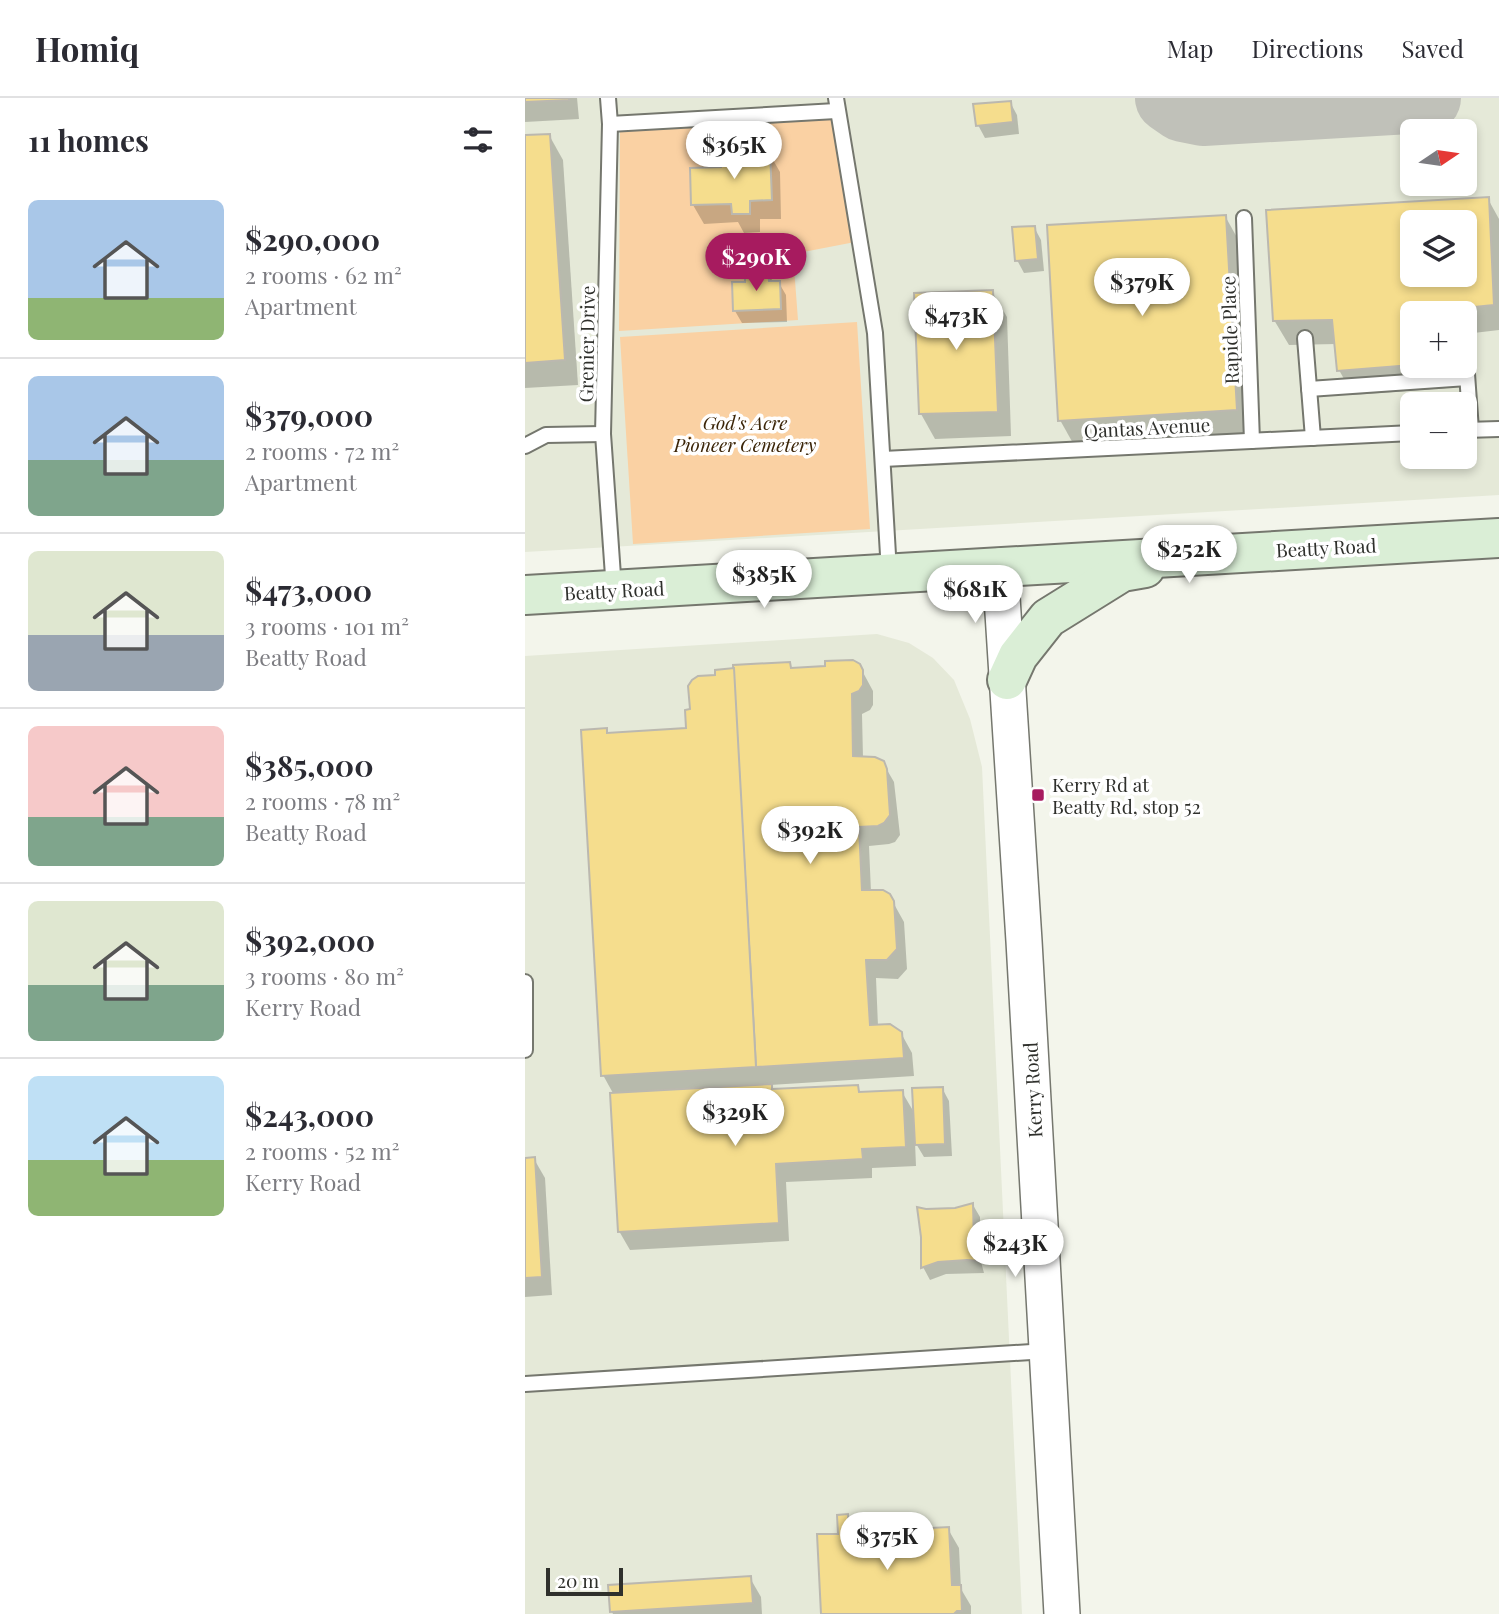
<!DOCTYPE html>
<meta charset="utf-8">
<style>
:root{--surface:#fff;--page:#f2f2f3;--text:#2b2b33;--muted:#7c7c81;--line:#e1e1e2;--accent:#a71b5f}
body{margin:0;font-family:"Playfair Display",serif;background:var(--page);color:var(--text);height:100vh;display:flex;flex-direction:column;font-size:26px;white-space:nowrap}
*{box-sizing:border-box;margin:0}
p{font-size:23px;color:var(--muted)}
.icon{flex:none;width:38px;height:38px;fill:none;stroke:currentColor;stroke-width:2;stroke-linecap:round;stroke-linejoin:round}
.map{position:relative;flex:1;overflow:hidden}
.details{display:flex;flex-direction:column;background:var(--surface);width:525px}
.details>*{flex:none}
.needle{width:46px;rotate:77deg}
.fabs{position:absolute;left:875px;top:21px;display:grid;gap:14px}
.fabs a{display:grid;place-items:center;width:77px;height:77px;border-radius:10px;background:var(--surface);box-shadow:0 4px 10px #0003;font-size:35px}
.scale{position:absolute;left:21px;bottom:18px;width:77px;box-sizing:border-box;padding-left:7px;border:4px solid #2f302c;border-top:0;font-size:19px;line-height:24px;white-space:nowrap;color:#2f302c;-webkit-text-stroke:5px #fff;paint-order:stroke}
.price{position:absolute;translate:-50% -60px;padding:0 16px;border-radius:24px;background:#fff;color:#222;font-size:23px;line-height:46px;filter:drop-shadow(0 2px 4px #0008)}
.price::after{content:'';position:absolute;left:50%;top:42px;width:21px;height:16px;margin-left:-10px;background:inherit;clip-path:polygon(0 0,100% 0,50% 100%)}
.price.active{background:var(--accent);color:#fff}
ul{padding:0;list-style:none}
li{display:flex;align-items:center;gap:21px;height:175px;padding:0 28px}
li+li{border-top:2px solid var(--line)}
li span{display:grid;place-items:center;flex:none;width:196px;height:140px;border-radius:10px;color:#555}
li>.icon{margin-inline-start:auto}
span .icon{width:84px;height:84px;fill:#fffc;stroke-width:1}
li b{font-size:30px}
h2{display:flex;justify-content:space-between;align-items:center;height:84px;padding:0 28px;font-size:30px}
header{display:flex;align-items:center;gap:42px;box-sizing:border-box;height:98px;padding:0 35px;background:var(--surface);border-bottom:2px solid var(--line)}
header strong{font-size:33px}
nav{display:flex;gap:38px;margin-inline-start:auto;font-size:24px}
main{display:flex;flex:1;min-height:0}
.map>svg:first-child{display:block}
.built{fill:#e5e9d8;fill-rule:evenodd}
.green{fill:#fad1a3}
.shadow{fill:#0003;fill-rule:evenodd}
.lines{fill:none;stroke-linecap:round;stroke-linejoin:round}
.taxiway{stroke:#c0c1b9;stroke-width:70}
.building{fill:#f5dd8d;stroke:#bbb8af;stroke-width:2;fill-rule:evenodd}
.service-casing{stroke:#75776e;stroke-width:18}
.tertiary-casing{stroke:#75776e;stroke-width:38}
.secondary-casing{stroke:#75776e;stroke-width:42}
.service{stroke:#fff;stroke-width:14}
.tertiary{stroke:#fff;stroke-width:35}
.secondary{stroke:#daeed6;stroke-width:38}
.poi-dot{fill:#a71b5f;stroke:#fff;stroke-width:2.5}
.labels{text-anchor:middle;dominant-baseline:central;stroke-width:7;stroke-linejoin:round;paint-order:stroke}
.street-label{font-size:19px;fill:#2f302c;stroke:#fff}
.park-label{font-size:19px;font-style:italic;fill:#3b2508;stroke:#fff}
.poi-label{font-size:19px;fill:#2f302c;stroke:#fff;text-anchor:start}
</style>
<header>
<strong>Homiq</strong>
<nav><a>Map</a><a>Directions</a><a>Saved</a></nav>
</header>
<main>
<section class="details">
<h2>11 homes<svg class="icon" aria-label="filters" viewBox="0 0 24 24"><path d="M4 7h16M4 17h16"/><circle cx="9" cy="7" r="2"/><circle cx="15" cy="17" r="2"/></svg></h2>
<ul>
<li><span style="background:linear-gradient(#a9c7e8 70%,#8fb573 0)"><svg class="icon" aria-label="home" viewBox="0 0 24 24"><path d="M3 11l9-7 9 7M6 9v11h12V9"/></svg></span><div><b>$290,000</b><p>2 rooms · 62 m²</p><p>Apartment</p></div></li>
<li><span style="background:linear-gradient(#a9c7e8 60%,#7fa58c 0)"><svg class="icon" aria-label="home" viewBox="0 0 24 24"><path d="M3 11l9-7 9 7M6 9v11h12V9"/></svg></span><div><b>$379,000</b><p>2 rooms · 72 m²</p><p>Apartment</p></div></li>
<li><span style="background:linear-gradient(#dfe7d0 60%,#9aa5b1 0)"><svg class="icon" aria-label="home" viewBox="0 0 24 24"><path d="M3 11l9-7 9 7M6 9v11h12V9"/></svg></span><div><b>$473,000</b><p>3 rooms · 101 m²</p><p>Beatty Road</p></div></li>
<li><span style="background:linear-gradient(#f6c9c9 65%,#7fa58c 0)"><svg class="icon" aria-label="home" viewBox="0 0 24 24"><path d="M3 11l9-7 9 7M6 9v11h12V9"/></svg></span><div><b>$385,000</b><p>2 rooms · 78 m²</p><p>Beatty Road</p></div></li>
<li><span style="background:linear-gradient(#dfe7d0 60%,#7fa58c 0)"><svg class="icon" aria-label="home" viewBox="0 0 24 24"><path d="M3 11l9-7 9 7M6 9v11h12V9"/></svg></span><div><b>$392,000</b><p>3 rooms · 80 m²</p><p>Kerry Road</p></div></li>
<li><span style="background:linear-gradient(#bfe0f5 60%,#8fb573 0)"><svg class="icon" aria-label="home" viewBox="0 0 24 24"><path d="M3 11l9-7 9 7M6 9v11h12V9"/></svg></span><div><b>$243,000</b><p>2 rooms · 52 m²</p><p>Kerry Road</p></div></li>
</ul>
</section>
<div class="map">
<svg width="974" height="1516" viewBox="0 0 974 1516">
<rect width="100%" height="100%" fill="#f3f5eb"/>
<g class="built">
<path d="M0,0H974V397L0,454ZM887,33H940V86H887ZM887,124H940V177H887ZM887,215H940V268H887ZM887,306H940V359H887Z"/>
<polygon points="352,536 384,545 408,560 429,582 445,621 457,669 497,1516 0,1516 0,558"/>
</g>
<g class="green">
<polygon points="307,20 330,144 268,156 273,222 94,233 95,32"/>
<polygon points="332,224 345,431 108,446 95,239"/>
</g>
<g class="shadow">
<polygon points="0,0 52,0 54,21 0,24"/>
<polygon points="485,4 492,17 494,36 460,40 453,27"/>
<polygon points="24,37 38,62 53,287 0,290 0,39"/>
<polygon points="244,55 255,74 256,121 235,121 235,134 219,135 213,124 179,126 168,107 197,71"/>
<path d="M963,101L974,121V232L940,236V215H887V268H923L922,290L828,297L814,272L811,246L764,247L749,222L743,113ZM887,124H940V177H887Z"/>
<polygon points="700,118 714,143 725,337 549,347 535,322"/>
<polygon points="509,129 516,142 519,173 499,175 492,162"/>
<polygon points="242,174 249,185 254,185 261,197 262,224 217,225 210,213 209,186 222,186"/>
<polygon points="467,194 482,219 486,338 410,341 396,316 391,197"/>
<polygon points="264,566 267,571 334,567 348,593 348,607 345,612 337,616 338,660 358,665 369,684 375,737 370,744 364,746 344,748 346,794 364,797 379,824 382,871 373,881 351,880 353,928 376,935 387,955 389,978 245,987 248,993 332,988 336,996 377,994 390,1016 417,990 424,1003 427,1058 399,1059 390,1044 391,1068 347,1070 347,1080 261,1084 264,1143 105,1152 94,1133 89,997 78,977 81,631 84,637 163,631"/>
<polygon points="9,1061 20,1080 27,1197 0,1199 0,1062"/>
<polygon points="448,1107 455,1119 455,1160 459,1175 421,1176 405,1182 398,1169 398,1139 430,1111"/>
<polygon points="322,1418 332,1436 423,1431 434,1450 436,1491 446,1508 446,1516 298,1516 315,1437"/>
<polygon points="225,1480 236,1499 237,1516 88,1516 87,1514 85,1489"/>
</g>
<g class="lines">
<polyline class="taxiway" points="645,0 658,9 678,13 901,0"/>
</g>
<g class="building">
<polygon points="0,0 44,0 44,2 0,4"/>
<polygon points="486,3 488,24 451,28 448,6"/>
<polygon points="25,36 40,262 0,265 0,37"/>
<polygon points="245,53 247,102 225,103 225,116 207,116 206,106 166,107 165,70 196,69 195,55"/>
<path d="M964,99L969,207L910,213V215H887V267L812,273L807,222L748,223L741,112ZM887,124H940V177H887Z"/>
<polygon points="701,117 712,312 533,323 522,127"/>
<polygon points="510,128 513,161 490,163 487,129"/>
<polygon points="243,172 244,183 255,183 256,211 208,213 207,184 220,184 220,173"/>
<polygon points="468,192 473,314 394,316 389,195"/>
<polygon points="328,562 335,566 338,572 338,587 334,593 327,596 328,658 350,659 359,663 362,671 365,717 359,725 353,728 334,729 337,792 358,792 365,796 369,803 372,851 362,862 341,862 345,927 365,926 377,934 379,960 231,969 208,567 265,564 266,570 300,568 300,563"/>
<polygon points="209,570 231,969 76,978 56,632 82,630 82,635 161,630 160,612 165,611 163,588 167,582 173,578 190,577 190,572"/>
<polygon points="247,986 247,991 333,987 334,994 378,992 381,1049 337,1051 338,1061 251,1066 254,1125 93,1134 85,995"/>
<polygon points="418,989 420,1046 390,1047 387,990"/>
<polygon points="10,1059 17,1179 0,1180 0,1060"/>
<polygon points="448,1105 449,1146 454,1163 442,1162 413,1164 396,1170 396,1139 392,1109 401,1111 430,1110"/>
<polygon points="323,1416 324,1433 327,1434 424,1429 427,1487 436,1487 437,1513 432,1513 429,1516 296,1516 292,1436 313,1436 312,1417"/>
<polygon points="226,1478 228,1505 85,1514 83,1487"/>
</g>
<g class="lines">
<g class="service-casing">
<g id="service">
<polyline points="83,0 85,26 78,336 89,492"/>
<polyline points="311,0 350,235 364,474"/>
<polyline points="85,26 311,13"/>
<polyline points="719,120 727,343"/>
<polyline points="780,240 788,340"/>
<polyline points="940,248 946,332"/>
<polyline points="784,291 942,280"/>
<polyline points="940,332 974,331"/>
<polyline points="0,348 21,337 78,336"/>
<polyline points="358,361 887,335"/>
<polyline points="0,884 0,952"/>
<polyline points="0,1286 522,1253"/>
</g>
</g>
<g class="tertiary-casing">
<polyline id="tertiary" points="475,468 499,843 537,1516"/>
</g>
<g class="secondary-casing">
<g id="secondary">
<polyline points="0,497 974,440"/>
<polyline points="482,582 493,558 523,520 597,474 620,470"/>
</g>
</g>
<use href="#service" class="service"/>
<use href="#tertiary" class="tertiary"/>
<use href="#secondary" class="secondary"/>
</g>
<rect class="poi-dot" x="506" y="690" width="14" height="14" rx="3.5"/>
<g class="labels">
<g class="street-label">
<text transform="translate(704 232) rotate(-92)">Rapide Place</text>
<text transform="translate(61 246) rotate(-89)">Grenier Drive</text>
<text transform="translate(622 329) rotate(-3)">Qantas Avenue</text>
<text transform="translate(801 449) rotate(-3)">Beatty Road</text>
<text transform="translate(89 492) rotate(-3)">Beatty Road</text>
<text transform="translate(507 992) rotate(-93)">Kerry Road</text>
</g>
<g class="park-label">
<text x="220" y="324">God's Acre<tspan x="220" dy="22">Pioneer Cemetery</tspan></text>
</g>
<g class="poi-label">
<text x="527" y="686">Kerry Rd at<tspan x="527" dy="22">Beatty Rd, stop 52</tspan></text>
</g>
</g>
</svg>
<div class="fabs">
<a><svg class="needle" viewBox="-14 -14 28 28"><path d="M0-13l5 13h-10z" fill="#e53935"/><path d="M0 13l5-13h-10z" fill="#7c7c81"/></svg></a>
<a><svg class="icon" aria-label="layers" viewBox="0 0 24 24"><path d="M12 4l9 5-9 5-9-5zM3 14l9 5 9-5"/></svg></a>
<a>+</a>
<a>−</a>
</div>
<div class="scale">20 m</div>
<b class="price" style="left:209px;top:83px">$365K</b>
<b class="price active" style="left:231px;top:195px">$290K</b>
<b class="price" style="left:617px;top:220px">$379K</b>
<b class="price" style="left:431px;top:254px">$473K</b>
<b class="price" style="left:664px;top:487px">$252K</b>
<b class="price" style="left:239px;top:512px">$385K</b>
<b class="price" style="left:450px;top:527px">$681K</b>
<b class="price" style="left:285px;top:768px">$392K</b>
<b class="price" style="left:210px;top:1050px">$329K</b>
<b class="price" style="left:490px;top:1181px">$243K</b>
<b class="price" style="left:362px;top:1474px">$375K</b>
</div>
</main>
